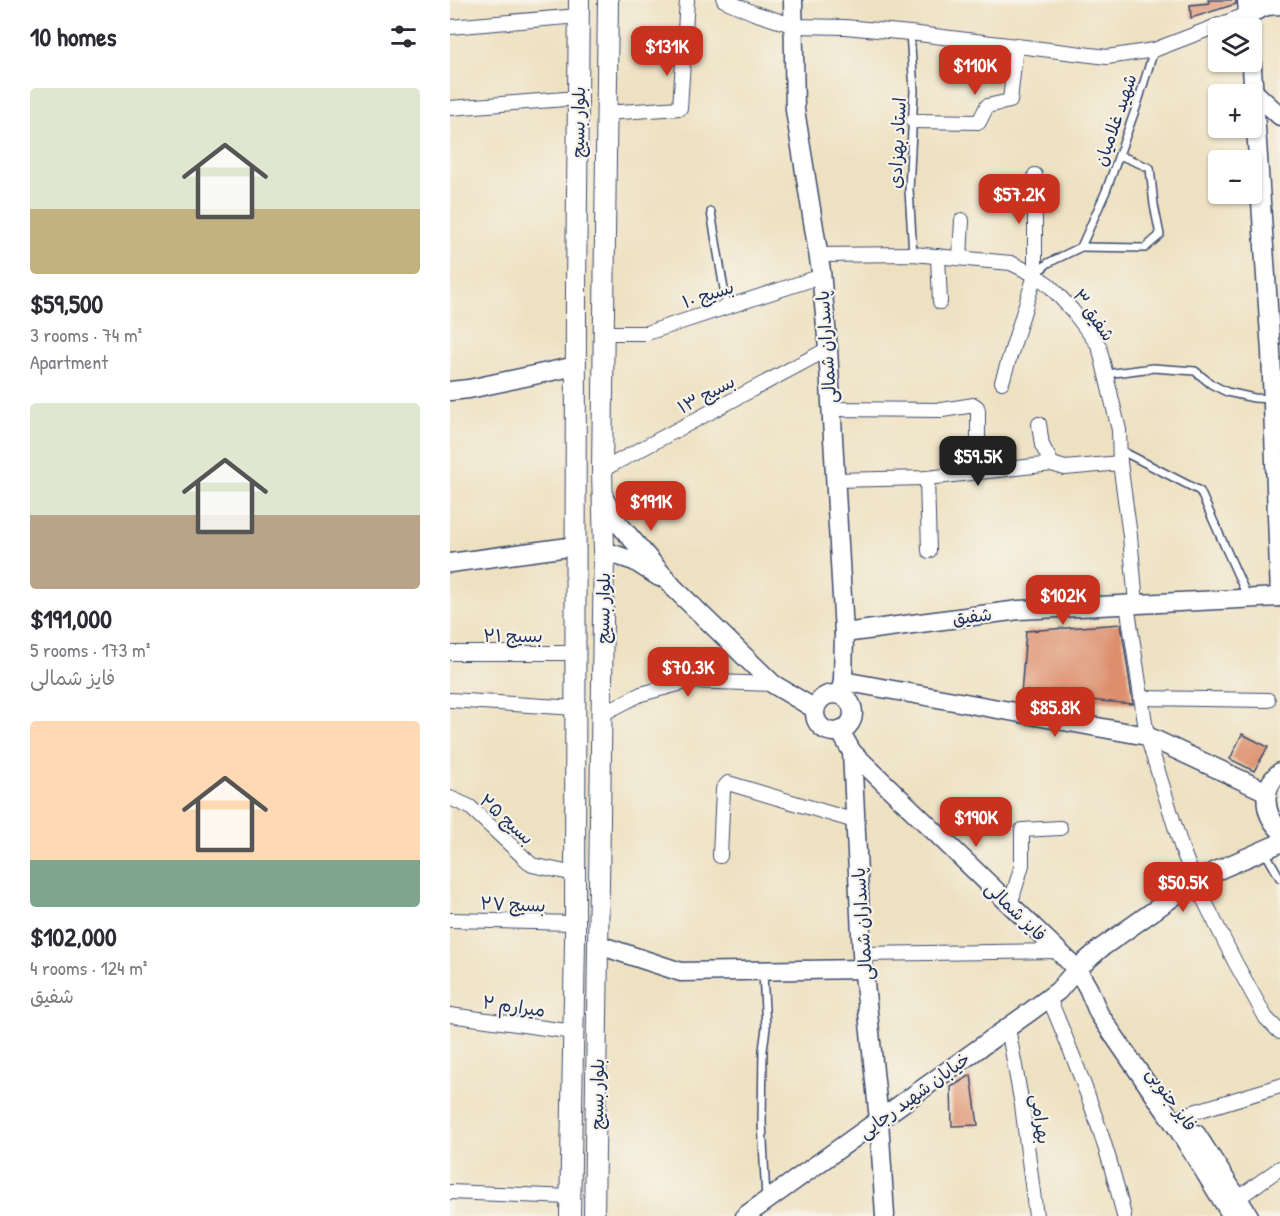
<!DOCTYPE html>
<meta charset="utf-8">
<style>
:root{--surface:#fff;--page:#f7f7f7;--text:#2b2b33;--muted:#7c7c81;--accent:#c8321e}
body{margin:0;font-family:"Patrick Hand","Playpen Sans Arabic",sans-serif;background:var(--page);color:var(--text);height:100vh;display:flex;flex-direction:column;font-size:22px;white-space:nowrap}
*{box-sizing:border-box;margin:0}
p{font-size:20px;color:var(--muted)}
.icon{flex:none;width:33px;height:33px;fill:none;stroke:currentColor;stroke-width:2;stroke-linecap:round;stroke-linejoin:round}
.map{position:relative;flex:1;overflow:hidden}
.side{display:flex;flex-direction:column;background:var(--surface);width:450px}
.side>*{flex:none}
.controls{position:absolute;left:758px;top:18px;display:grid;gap:12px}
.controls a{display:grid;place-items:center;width:54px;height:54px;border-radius:6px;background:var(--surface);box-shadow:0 2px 4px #0004;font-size:30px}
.price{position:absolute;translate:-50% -51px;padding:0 14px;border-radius:12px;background:var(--accent);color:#fff;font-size:20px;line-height:39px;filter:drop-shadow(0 2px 3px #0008)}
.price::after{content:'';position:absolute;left:50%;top:36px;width:18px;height:14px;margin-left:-9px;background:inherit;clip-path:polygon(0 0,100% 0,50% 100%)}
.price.on{background:#222;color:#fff}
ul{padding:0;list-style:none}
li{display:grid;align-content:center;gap:12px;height:318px;padding:0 30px}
li span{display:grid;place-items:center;height:186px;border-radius:6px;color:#555}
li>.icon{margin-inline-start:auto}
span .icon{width:108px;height:108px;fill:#fffc;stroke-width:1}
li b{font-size:26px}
h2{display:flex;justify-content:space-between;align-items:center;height:72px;padding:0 30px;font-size:26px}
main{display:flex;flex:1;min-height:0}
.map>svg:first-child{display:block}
.building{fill:#dd8f6d}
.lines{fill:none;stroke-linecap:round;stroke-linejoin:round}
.lane-casing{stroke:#3b4a6d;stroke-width:10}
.street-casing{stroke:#3b4a6d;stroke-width:16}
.secondary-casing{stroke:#3b4a6d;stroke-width:21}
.primary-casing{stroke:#3b4a6d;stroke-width:22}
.lane{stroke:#fff;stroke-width:7}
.street{stroke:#fff;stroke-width:14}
.secondary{stroke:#fff;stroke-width:18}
.primary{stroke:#fff;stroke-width:20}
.labels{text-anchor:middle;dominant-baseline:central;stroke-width:4.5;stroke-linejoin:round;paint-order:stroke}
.street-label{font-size:18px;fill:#1b2f5e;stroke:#f7f3e8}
</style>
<main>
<section class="side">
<h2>10 homes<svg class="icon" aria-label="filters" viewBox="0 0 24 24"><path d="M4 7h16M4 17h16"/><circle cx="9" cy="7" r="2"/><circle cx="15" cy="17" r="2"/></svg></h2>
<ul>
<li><span style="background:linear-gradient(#dfe7d0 65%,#c2b280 0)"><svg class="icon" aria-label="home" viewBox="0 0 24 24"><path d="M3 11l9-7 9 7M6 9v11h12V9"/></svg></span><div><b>$59,500</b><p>3 rooms · 74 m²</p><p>Apartment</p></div></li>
<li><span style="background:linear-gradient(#dfe7d0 60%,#b9a48a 0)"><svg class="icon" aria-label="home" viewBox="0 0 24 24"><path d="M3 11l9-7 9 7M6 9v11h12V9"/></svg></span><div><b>$191,000</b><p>5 rooms · 173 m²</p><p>فایز شمالی</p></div></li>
<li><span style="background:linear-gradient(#ffd9b3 75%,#7fa58c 0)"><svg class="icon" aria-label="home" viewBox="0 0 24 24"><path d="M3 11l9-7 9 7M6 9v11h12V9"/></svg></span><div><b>$102,000</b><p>4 rooms · 124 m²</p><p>شفیق</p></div></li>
</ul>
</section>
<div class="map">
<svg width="830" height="1216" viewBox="0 0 830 1216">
<rect width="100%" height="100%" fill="#f7f3e8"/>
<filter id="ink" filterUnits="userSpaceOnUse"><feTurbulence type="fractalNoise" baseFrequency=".0167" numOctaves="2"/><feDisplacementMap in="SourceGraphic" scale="12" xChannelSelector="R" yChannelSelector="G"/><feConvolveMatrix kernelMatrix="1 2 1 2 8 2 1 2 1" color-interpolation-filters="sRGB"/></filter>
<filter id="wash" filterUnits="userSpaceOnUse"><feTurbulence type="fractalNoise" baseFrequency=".008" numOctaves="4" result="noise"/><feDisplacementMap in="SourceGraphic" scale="24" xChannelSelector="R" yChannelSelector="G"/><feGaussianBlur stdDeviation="1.35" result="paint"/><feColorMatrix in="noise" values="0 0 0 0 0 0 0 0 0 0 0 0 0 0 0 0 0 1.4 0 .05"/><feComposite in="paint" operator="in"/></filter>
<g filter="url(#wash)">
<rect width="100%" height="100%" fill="#eee1c1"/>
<g id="blocks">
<g class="building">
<polygon points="758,0 786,0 786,4 741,18 740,5 759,3"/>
<polygon points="671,624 683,704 571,694 576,631"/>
<polygon points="792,734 818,747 804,771 780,759"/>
<polygon points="521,1075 528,1125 502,1126 501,1087"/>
</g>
</g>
</g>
<g filter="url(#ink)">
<use href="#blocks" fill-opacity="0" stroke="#3b4a6d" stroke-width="1.5"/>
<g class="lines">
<g class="lane-casing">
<g id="lane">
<polyline points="460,33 464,90 459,190 463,254"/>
<polyline points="261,212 277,307"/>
<polyline points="631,247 695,248 710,235 704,205 700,168 669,155"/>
<polyline points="585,275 598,263 631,247 656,191 687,105 704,50"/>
<polyline points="656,374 703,368 745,371 761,384 777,392 804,398 823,399"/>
<polyline points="670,450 750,491 798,598"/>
<polyline points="815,852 830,878"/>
<polyline points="313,973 316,1028 313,1050 312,1122 316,1199"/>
</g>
</g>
<g class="street-casing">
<g id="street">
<polyline points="274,0 304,13 345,26 395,27 460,33 657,57 704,50 798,14"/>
<polyline points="0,27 129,16"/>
<polyline points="0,108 128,98"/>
<polyline points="155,113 230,108 237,0"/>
<polyline points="463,121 529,122 537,106 560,101 566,45"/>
<polyline points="368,255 463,254 561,263 585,275 599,285 622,310 649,346 669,430 670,463 680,536 686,603"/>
<polyline points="488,256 490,302"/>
<polyline points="510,257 512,220"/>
<polyline points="153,333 197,333 372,276"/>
<polyline points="552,382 585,275 585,175"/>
<polyline points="380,409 492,410 524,405 527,407 528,411 528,471"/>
<polyline points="589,424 592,445 602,464"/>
<polyline points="152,470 378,349"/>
<polyline points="477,478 479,551"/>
<polyline points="384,480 477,478 602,464 615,468 670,463"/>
<polyline points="677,604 697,736 732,849 745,882 785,962 816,1018 830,1032"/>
<polyline points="0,653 126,653"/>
<polyline points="691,698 818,700"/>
<polyline points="0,700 126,708"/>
<polyline points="152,714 191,694 240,681 323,684"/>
<polyline points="0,798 20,807 82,865 125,874"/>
<polyline points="270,856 273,789 278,783 405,821"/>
<polyline points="560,905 572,865 572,830 610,828"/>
<polyline points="0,920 125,923"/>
<polyline points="412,954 608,951"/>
<path d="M599,998C629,1069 657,1141 674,1216"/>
<polyline points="0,1015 124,1032"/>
<polyline points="558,1028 572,1105 586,1216"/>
<polyline points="734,1115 830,1086"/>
<polyline points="0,1192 120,1197"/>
<polyline points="787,1199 830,1168"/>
</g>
</g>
<g class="secondary-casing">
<g id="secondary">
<polyline points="343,0 345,110 371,271 378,349 394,633 393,681 390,694"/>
<polyline points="797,0 799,28"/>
<polyline points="798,14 817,6 830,5"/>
<polyline points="801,53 821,351 830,597"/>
<polyline points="804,92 830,116"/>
<polyline points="0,391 19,389 126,366"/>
<polyline points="152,495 168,523 224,588 323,684 365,709"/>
<polyline points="154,551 184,561 209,577"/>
<polyline points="0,563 126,546"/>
<polyline points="394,633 569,610 830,597"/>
<polyline points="393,681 697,736 817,792"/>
<circle cx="384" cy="713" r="19"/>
<polyline points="390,731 402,752 412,954 429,1120 435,1216"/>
<polyline points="402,752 627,969 638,988 649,1014 728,1129 782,1216"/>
<path d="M830,772C811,788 813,813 830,830"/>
<polyline points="149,945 231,972 414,969"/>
<polyline points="746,1134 799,1216"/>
<polyline points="295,1216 581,1011 608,991 627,969 651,948 750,878 830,843"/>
</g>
</g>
<g class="primary-casing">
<g id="primary">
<polyline points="120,1216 125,942 126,290 129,0"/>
<polyline points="144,1216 154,551 152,470 158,0"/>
</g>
</g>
<use href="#lane" class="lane"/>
<use href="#street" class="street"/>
<use href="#secondary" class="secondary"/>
<use href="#primary" class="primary"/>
</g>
</g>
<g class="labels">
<g class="street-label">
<text transform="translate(665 120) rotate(-71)">شهید غلامیان</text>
<text transform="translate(128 122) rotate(-89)">بلوار بسیج</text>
<text transform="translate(447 143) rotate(-87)">استاد بهزادی</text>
<text transform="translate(258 294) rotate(-18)">بسیج ۱۰</text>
<text transform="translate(644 315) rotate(55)">شفیق ۳</text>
<text transform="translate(376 347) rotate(-94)">پاسداران شمالی</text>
<text transform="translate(256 394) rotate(-28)">بسیج ۱۳</text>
<text transform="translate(153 608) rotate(-89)">بلوار بسیج</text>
<text transform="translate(522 616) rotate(-7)">شفیق</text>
<text x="63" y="635">بسیج ۲۱</text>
<text transform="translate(57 819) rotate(42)">بسیج ۲۵</text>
<text transform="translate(63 904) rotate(2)">بسیج ۲۷</text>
<text transform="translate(566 911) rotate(44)">فایز شمالی</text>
<text transform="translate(412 924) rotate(-94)">پاسداران شمالی</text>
<text transform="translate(64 1006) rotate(8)">میرارم ۲</text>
<text transform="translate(147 1094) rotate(-89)">بلوار بسیج</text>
<text transform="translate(464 1095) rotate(-36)">خیابان شهید رجایی</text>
<text transform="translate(722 1099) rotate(55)">فایز جنوبی</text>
<text transform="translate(591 1119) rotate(82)">بهرامی</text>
</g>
</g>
</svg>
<div class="controls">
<a><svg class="icon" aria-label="layers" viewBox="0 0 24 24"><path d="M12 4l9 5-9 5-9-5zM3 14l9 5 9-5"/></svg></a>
<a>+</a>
<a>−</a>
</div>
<b class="price" style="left:217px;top:77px">$131K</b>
<b class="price" style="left:525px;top:96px">$110K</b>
<b class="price" style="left:569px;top:225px">$57.2K</b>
<b class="price on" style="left:528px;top:487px">$59.5K</b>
<b class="price" style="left:201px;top:532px">$191K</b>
<b class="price" style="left:613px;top:626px">$102K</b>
<b class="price" style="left:238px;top:698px">$70.3K</b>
<b class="price" style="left:605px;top:738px">$85.8K</b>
<b class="price" style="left:526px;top:848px">$190K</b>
<b class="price" style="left:733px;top:913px">$50.5K</b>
</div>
</main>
